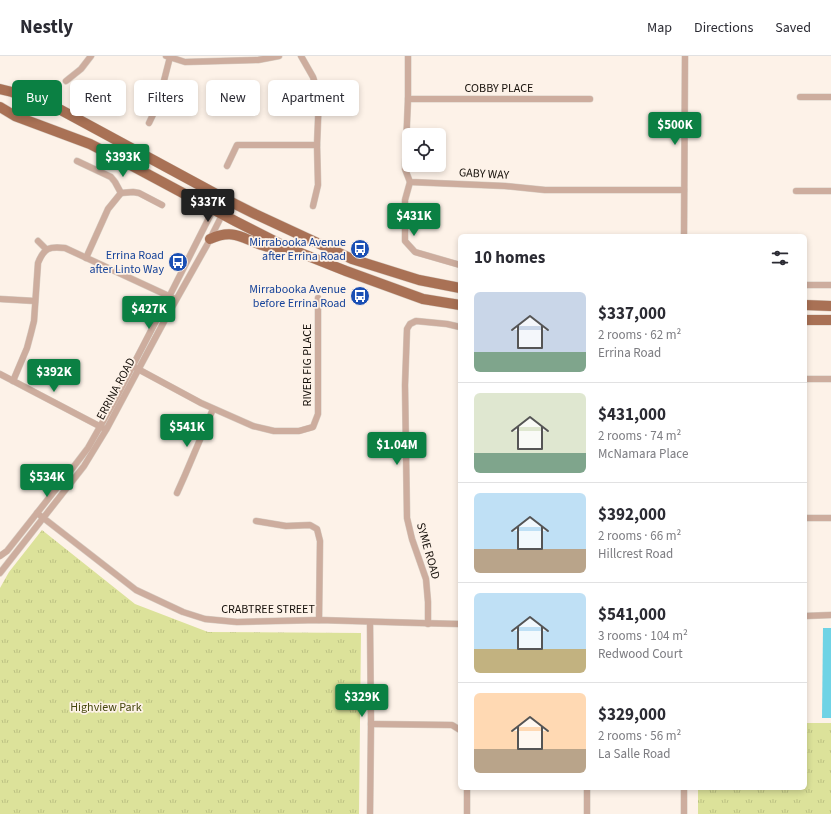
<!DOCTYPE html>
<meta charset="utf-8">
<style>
:root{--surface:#fff;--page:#f7f7f7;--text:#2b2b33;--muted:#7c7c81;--line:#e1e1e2;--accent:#0b8043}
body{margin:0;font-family:"Source Sans 3",sans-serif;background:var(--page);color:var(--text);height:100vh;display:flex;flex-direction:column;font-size:15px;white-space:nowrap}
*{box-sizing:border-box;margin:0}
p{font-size:13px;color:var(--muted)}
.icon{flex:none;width:22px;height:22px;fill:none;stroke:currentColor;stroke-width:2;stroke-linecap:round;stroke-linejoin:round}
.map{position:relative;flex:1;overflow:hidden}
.panel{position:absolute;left:458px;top:178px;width:349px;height:556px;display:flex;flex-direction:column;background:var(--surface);border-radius:6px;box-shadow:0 2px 6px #0003}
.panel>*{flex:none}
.hud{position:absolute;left:12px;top:24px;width:380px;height:36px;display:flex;gap:8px}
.tools{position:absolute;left:402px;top:72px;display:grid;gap:8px}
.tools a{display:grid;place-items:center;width:44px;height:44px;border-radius:6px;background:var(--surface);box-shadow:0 2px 6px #0003;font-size:20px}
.price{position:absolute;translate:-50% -34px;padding:0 9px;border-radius:4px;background:var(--accent);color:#fff;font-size:13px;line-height:26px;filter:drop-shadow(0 1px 2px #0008)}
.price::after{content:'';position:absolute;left:50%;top:24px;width:12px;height:9px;margin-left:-6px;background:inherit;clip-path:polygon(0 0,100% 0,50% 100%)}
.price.on{background:#222;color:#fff}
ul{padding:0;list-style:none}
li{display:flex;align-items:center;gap:12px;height:100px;padding:0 16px}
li+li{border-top:1px solid var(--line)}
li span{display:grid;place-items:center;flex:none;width:112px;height:80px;border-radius:6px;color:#555}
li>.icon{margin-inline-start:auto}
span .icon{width:48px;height:48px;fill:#fffc;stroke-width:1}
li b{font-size:17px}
h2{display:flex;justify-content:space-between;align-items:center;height:48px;padding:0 16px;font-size:17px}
.pill{padding:0 14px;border-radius:6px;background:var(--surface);box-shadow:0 2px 6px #0003;font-size:14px;line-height:36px}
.pill.on{background:var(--accent);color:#fff}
header{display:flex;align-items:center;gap:24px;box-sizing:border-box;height:56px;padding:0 20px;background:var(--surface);border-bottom:1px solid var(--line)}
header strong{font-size:19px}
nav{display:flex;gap:22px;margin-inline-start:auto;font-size:14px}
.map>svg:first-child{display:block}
.grass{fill:url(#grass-tufts)}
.water{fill:#6fd3e5}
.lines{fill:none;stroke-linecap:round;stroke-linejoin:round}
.street-casing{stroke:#d8cec4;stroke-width:7}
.primary-casing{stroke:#d8cec4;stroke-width:11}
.street{stroke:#cdad9e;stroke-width:6}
.primary{stroke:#a97155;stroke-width:10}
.labels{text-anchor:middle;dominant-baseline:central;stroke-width:3.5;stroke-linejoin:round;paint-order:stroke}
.street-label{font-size:12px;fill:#16100a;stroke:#fdf2e8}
.transit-label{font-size:12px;fill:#164399;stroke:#fdf2e8;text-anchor:end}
.park-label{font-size:12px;fill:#46480f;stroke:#fdf2e8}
</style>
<header>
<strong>Nestly</strong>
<nav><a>Map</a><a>Directions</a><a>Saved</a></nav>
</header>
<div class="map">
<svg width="831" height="758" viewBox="0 0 831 758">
<defs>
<pattern id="grass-tufts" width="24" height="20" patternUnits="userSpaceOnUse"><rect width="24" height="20" fill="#dce29a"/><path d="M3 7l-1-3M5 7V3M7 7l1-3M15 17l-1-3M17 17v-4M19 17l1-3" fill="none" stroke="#bcc183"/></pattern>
</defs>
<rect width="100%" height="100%" fill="#fdf2e8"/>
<g class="grass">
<polygon points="42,474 135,548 208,576 361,577 359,758 0,758 0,532 9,516"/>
<polygon points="805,667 831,667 831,758 698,758 698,732 805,732"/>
</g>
<polygon class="water" points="823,572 831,572 831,662 822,662"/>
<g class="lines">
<g class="street-casing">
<g id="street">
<polyline points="166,0 185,6 258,4 279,0"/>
<polyline points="301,0 313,21 319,40 317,89 318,129 313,150"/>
<polyline points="408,0 408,43 405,113 410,126 505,130 545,134 684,134"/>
<polyline points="66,25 81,13 91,0"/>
<polyline points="800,41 831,41"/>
<polyline points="408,43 590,43"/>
<polyline points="149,67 158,48 170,1"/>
<polyline points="77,105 111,121 115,126 121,137 133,136 139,137 162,149"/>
<polyline points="227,110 237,89 317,89"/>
<polyline points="410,126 405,144 405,185 415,196 460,209"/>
<polyline points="796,135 831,135"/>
<polyline points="684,180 685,0"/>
<polyline points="38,185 46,193"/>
<polyline points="86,202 108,153 121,137"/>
<polyline points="805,229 831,229"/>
<polyline points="0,243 35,245"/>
<polyline points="136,312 201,347 253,370 274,375 299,375 313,371 318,358 318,242"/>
<polyline points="0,318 103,372"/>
<polyline points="805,323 831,323"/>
<path d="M13,325L27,292L31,277L34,265L38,207C44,192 49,190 65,192L173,242"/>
<polyline points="177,437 185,419 213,353"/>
<polyline points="37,457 136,534 183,556 205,563 237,566 319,564 419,567 460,568"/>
<polyline points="805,462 831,462"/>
<polyline points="256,465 286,470 310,469 317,473 320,485 319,564"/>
<polyline points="0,500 7,495 75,409 88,392 114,346 156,265 169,241 220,140"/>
<polyline points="0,517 84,410 106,374 167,260 207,189 229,145"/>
<polyline points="805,560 831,559"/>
<polyline points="370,566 371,668 370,758"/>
<polyline points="428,568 428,546 426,523 412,483 407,462 405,329 407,273 410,268 416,265 447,268 460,271"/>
<polyline points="371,668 452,669 460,674"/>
<polyline points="467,732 467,758"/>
<polyline points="684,732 684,758"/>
<polyline points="587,758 587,732"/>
</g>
</g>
<g class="primary-casing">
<g id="primary">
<polyline points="0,33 12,36 59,53 229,145 255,158 352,203 419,224 460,232"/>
<polyline points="0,51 15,60 90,88 125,106 235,165 288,192 346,215 423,243 460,249"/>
<path d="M210,183C235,172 242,183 265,190C271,192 278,191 284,191"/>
<polyline points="805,249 831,250"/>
<polyline points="805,264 831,264"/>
</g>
</g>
<use href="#street" class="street"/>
<use href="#primary" class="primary"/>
</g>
<defs>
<g id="bus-disc" transform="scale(1)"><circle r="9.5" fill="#1a4fb4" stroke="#fdf2e8"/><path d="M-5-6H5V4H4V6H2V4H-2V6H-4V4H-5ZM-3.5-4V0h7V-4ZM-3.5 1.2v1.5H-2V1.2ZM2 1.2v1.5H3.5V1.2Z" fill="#fff"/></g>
</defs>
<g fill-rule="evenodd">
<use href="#bus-disc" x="360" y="193"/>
<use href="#bus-disc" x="178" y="206"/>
<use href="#bus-disc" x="360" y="240"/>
</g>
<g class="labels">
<g class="street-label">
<text x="499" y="32">COBBY PLACE</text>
<text transform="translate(484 118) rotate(3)">GABY WAY</text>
<text transform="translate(307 309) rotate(-90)">RIVER FIG PLACE</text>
<text transform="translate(116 333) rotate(-62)">ERRINA ROAD</text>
<text transform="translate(428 495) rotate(74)">SYME ROAD</text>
<text x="268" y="553">CRABTREE STREET</text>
</g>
<g class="transit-label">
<text x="346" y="186">Mirrabooka Avenue<tspan x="346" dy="14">after Errina Road</tspan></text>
<text x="164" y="199">Errina Road<tspan x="164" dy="14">after Linto Way</tspan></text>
<text x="346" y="233">Mirrabooka Avenue<tspan x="346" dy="14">before Errina Road</tspan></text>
</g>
<g class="park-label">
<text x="106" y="651">Highview Park</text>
</g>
</g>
</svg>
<div class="tools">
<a><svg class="icon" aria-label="locate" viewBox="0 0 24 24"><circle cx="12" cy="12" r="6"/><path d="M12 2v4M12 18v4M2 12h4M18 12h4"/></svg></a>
</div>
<b class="price" style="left:675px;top:90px">$500K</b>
<b class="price" style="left:123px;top:122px">$393K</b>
<b class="price on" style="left:208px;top:167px">$337K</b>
<b class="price" style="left:414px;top:181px">$431K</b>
<b class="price" style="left:149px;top:274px">$427K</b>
<b class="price" style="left:54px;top:337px">$392K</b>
<b class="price" style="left:187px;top:392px">$541K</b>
<b class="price" style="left:397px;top:410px">$1.04M</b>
<b class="price" style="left:47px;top:442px">$534K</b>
<b class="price" style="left:362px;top:662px">$329K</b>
<div class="hud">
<a class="pill on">Buy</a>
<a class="pill">Rent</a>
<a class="pill">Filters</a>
<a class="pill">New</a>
<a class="pill">Apartment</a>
</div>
<section class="panel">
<h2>10 homes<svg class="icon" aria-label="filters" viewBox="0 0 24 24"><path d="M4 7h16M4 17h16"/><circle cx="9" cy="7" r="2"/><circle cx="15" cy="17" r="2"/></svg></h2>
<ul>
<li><span style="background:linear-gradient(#c9d6e8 75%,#7fa58c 0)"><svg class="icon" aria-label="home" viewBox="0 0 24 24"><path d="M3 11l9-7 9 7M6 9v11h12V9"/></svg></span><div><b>$337,000</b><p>2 rooms · 62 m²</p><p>Errina Road</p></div></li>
<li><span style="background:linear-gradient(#dfe7d0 75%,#7fa58c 0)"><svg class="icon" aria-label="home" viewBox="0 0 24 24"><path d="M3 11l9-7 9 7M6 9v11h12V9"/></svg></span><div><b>$431,000</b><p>2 rooms · 74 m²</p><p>McNamara Place</p></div></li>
<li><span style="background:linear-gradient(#bfe0f5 70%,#b9a48a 0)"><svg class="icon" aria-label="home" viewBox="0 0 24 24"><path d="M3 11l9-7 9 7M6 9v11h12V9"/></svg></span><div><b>$392,000</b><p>2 rooms · 66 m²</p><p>Hillcrest Road</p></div></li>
<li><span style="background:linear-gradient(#bfe0f5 70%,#c2b280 0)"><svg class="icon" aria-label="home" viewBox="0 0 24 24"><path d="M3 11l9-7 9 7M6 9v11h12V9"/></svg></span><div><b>$541,000</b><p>3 rooms · 104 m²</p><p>Redwood Court</p></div></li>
<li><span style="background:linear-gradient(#ffd9b3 70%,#b9a48a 0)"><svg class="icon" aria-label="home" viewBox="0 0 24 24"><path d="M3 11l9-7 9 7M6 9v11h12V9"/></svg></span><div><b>$329,000</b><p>2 rooms · 56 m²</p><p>La Salle Road</p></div></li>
</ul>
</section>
</div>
